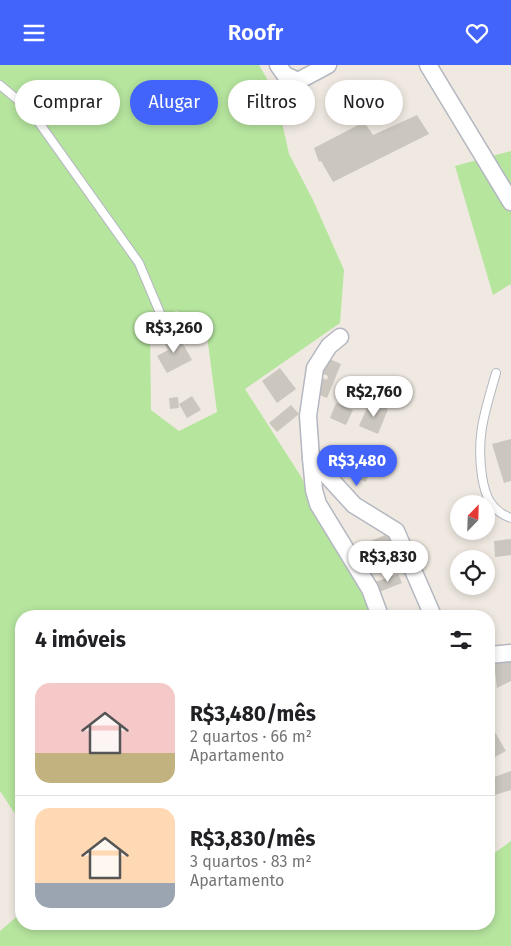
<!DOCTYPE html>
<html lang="pt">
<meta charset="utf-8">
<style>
:root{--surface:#fff;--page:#f2f2f2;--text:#202124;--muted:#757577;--line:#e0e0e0;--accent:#4264fb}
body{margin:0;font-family:"Fira Sans",sans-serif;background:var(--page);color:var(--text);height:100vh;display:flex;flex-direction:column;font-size:19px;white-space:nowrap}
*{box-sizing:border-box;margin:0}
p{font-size:16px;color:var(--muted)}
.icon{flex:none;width:28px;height:28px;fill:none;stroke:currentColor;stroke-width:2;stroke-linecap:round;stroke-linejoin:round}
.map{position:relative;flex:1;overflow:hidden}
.drawer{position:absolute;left:15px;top:545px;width:480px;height:320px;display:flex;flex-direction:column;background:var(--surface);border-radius:20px;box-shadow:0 2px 8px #0003}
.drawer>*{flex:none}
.banner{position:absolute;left:15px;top:15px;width:481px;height:45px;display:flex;gap:10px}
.needle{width:32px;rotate:23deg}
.buttons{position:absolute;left:450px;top:430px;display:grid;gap:10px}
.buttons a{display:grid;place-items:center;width:45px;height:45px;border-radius:50%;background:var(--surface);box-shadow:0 2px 8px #0003;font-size:25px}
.price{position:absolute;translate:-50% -42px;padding:0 11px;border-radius:18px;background:#fff;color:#222;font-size:16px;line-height:32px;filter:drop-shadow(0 1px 2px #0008)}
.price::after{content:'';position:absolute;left:50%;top:30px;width:15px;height:11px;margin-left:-8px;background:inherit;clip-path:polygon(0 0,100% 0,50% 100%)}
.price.on{background:var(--accent);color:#fff}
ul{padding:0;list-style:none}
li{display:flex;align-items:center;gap:15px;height:125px;padding:0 20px}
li+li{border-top:1px solid var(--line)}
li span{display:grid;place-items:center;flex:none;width:140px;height:100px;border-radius:15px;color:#555}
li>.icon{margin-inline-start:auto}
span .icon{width:60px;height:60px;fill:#fffc;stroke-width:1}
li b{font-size:21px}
h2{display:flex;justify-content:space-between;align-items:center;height:60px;padding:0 20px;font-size:21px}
.tag{padding:0 18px;border-radius:22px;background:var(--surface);box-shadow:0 2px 8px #0003;font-size:18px;line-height:45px}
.tag.on{background:var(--accent);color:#fff}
header{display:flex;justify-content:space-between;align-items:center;height:65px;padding:0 20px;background:var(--accent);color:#fff;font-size:22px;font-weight:600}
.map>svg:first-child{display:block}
.green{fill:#b6e59e;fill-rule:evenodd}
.building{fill:#cbc7bf}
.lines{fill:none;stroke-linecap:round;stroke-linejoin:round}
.lane-casing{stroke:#b4b7c1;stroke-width:10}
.street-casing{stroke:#b4b7c1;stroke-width:19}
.lane{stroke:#fff;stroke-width:8}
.street{stroke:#fff;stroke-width:16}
</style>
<header><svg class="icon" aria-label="menu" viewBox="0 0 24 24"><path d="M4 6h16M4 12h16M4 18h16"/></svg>Roofr<svg class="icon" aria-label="heart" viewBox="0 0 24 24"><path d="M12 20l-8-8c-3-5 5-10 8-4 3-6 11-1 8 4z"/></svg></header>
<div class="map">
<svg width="511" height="881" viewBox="0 0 511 881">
<rect width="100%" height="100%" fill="#efe9e1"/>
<g class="green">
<path d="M0,0H259L276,30L289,89L313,135L344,205L340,258L245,324L300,410L378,551H21V758L0,726ZM176,246L205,255L217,347L179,366L151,345L150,261Z"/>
<polygon points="511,86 511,219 493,230 455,101"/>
<polygon points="511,776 511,881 0,881 0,866 21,848 21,859 489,859 489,792"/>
</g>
<g class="building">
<polygon points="417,50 429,69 333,117 321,96 319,97 314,83 364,57 373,70"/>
<polygon points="177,268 192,295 167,308 157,291 168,285 163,275"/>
<polygon points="325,292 341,299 327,333 317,329 323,313 327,315 328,311 319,307"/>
<polygon points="280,303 296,324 277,338 262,316"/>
<polygon points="192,331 201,345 187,353 179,339"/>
<polygon points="178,332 179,343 170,344 169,333"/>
<polygon points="370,336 388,344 378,369 359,361"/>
<polygon points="336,338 353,345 346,360 330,353"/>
<polygon points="291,340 299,349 277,367 269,358"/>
<polygon points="511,374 511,416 504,418 492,379"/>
<polygon points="353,381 376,389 366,417 343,409"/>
<polygon points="392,467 397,479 356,497 350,485"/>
<polygon points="511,474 511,490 495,492 494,476"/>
<polygon points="398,509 402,518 379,527 375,517"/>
<polygon points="511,596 511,616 497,623 494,598"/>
<polygon points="489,657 506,686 495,692 489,682"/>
<polygon points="511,706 511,725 492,731 489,714"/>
</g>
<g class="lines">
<g class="lane-casing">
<g id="lane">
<polyline points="0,20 30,45 139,198 163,255"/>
<path d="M496,308C485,347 476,370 482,411C485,431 491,446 511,453"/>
</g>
</g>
<g class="street-casing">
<g id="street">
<polyline points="278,0 285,10 298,16 328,0"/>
<polyline points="428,0 511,137"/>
<polyline points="340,272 329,281 315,303 308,351 311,393 354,440 396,466 433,551"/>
<polyline points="311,393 314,425 318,439 370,524 380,551"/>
<polyline points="489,590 511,588"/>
</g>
</g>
<use href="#lane" class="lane"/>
<use href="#street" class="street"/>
</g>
</svg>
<div class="buttons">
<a><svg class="needle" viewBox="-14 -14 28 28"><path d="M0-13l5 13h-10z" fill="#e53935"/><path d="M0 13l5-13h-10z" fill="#757577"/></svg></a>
<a><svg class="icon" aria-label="locate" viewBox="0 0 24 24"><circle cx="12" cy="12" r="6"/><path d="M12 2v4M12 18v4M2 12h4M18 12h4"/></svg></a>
</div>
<b class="price" style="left:174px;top:289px">R$3,260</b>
<b class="price" style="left:374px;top:353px">R$2,760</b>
<b class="price on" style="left:357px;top:422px">R$3,480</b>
<b class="price" style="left:388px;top:518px">R$3,830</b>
<div class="banner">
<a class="tag">Comprar</a>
<a class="tag on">Alugar</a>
<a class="tag">Filtros</a>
<a class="tag">Novo</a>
</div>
<section class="drawer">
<h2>4 imóveis<svg class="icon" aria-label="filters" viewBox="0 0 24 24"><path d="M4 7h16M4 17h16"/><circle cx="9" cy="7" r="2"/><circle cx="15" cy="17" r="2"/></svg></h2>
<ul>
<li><span style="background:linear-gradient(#f6c9c9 70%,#c2b280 0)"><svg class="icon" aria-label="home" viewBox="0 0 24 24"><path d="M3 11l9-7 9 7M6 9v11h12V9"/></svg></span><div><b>R$3,480/mês</b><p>2 quartos · 66 m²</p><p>Apartamento</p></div></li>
<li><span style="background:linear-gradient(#ffd9b3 75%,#9aa5b1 0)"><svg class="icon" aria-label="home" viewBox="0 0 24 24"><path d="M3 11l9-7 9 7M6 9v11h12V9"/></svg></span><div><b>R$3,830/mês</b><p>3 quartos · 83 m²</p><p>Apartamento</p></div></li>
</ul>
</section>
</div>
